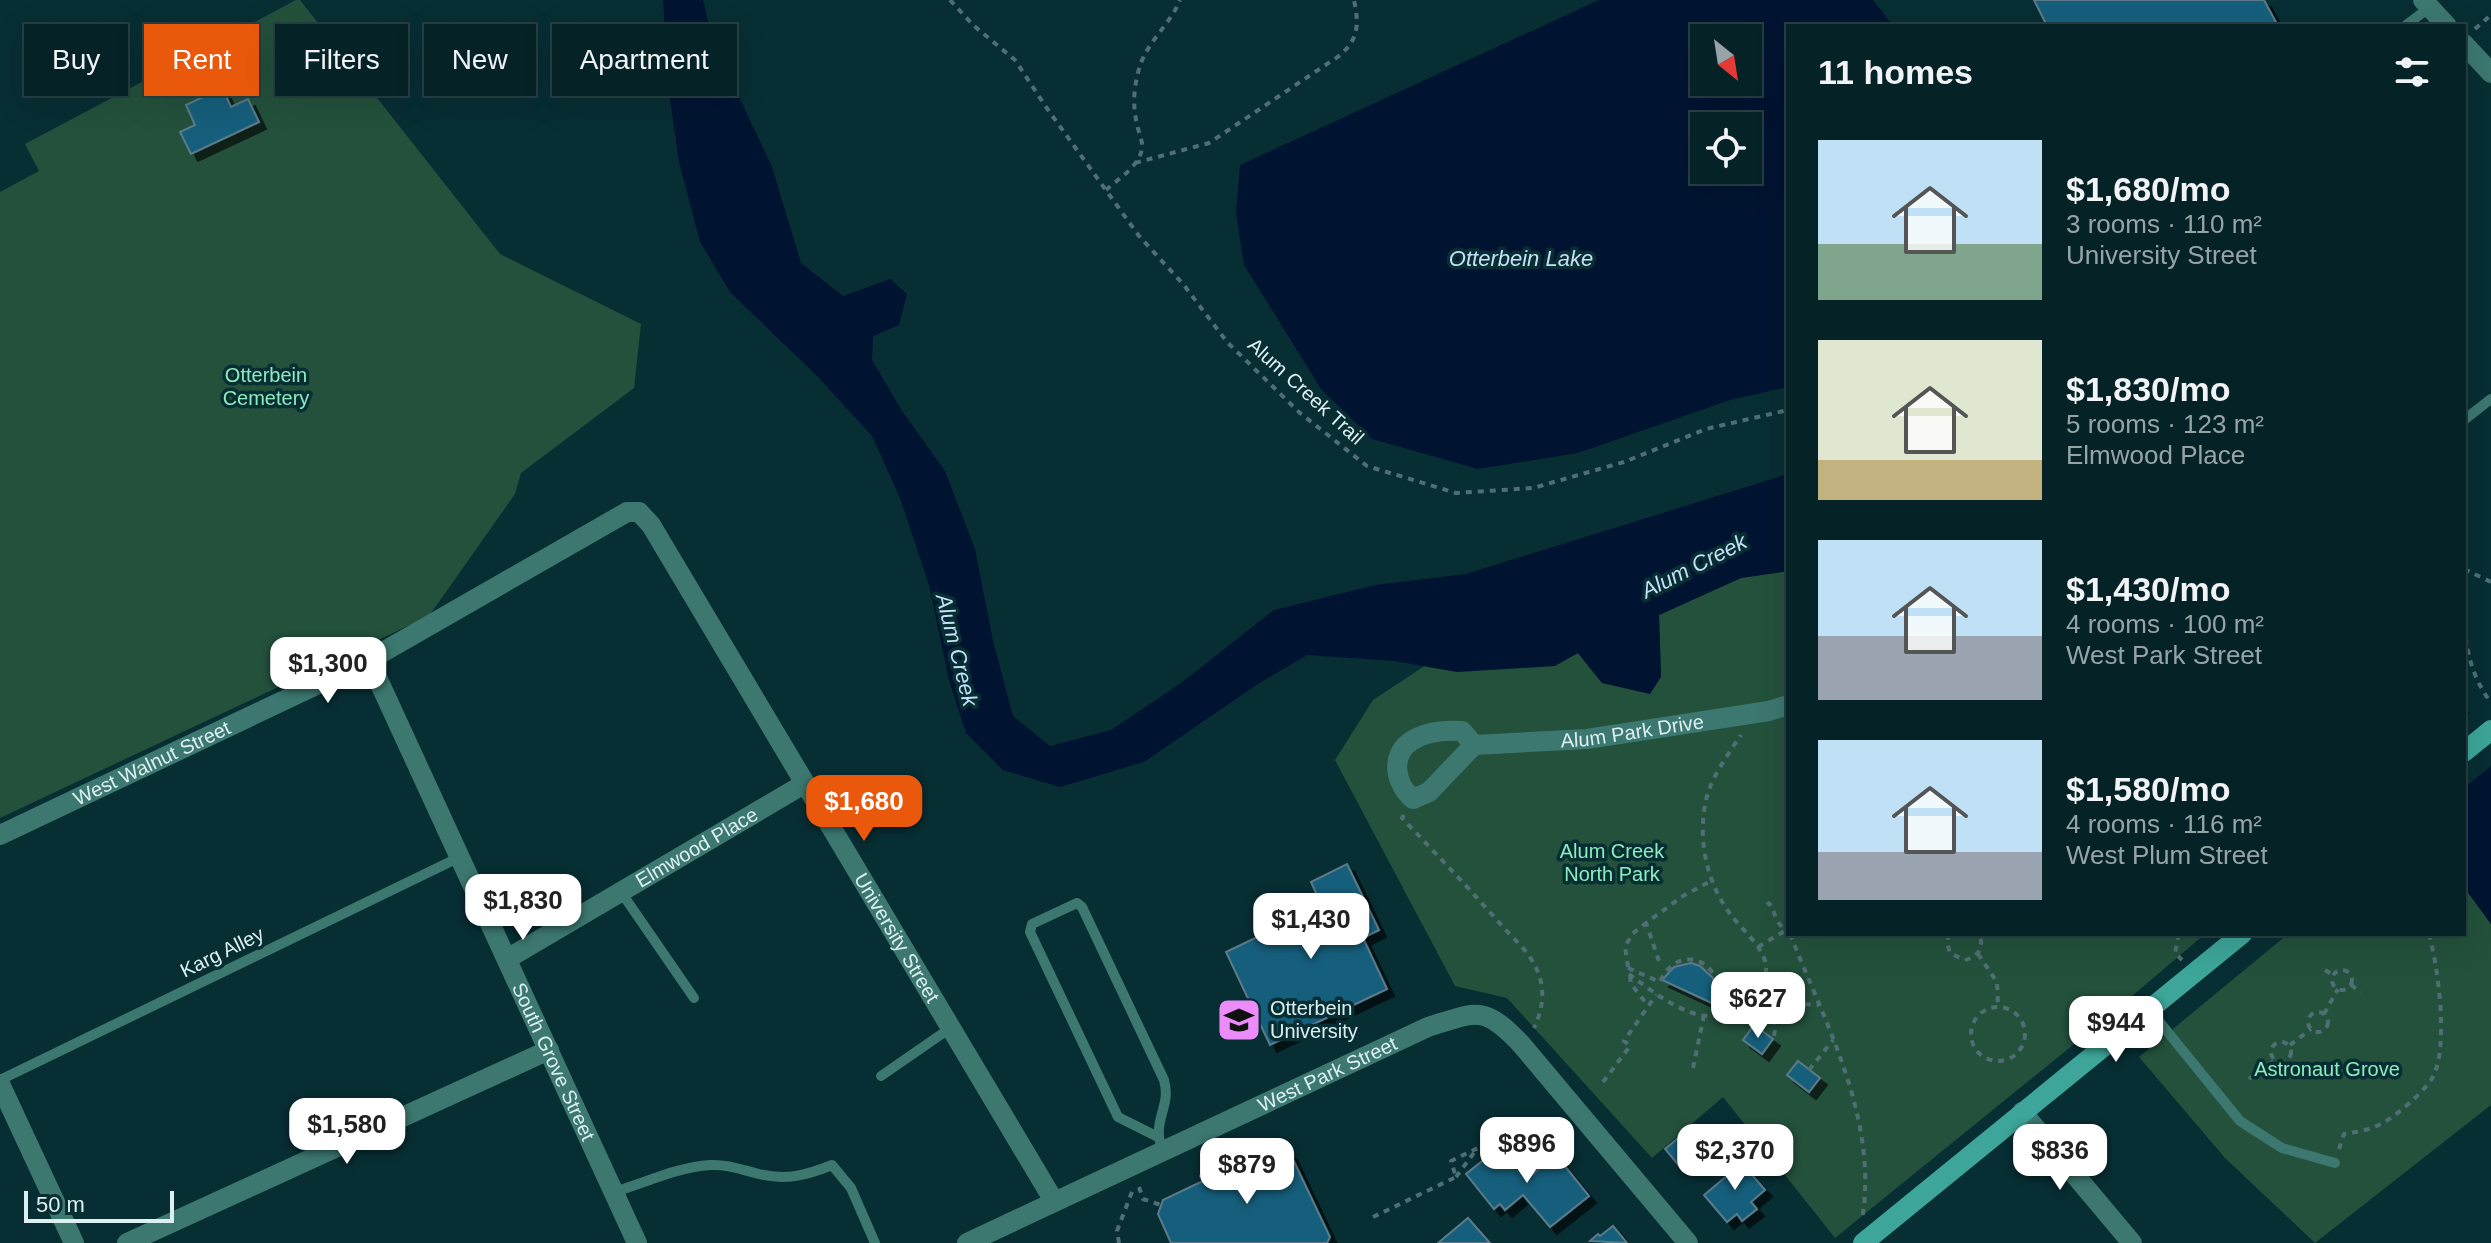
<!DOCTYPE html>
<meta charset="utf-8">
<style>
:root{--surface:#052226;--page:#0e2a2e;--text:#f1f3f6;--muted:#97a4a7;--line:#263f43;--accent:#ea580c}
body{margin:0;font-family:Arial,sans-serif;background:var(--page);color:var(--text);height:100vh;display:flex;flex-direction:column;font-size:30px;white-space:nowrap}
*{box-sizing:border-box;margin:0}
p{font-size:26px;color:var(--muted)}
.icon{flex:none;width:44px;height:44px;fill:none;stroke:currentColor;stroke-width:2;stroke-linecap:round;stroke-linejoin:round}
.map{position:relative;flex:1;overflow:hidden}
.drawer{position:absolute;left:1786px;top:24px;width:680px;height:912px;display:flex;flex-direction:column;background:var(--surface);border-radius:0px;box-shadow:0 8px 32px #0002,0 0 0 2px var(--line)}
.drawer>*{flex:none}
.top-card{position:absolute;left:24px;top:24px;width:760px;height:72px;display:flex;gap:16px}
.needle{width:52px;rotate:150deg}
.buttons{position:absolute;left:1690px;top:24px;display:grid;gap:16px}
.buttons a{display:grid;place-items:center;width:72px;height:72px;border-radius:0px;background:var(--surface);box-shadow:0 8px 32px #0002,0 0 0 2px var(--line);font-size:40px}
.scale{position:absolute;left:24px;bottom:20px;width:150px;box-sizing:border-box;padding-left:8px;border:4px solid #dcf0f3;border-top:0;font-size:22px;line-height:28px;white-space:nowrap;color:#dcf0f3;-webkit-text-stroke:6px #072e33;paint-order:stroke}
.price{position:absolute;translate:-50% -68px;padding:0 18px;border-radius:16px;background:#fff;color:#222;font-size:26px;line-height:52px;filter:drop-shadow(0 2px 4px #0008)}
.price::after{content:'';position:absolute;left:50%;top:48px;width:24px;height:18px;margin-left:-12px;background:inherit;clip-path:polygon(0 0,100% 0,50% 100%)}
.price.current{background:var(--accent);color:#fff}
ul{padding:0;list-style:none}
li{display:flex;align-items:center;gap:24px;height:200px;padding:0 32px}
li span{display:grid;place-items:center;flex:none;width:224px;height:160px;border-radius:0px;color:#555}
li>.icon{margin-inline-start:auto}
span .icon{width:96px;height:96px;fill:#fffc;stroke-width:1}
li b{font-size:34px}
h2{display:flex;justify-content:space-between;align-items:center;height:96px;padding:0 32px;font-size:34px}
.chip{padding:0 28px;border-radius:0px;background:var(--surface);box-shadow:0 8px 32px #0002,0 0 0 2px var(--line);font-size:28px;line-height:72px}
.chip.current{background:var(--accent);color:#fff}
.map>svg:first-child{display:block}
.green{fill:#23513c}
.water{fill:#001431;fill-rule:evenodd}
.pier{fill:#072e33}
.building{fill:#165f7c;stroke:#5b7a89;stroke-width:2;filter:url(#shadow)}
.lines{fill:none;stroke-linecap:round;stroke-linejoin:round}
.path{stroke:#4f6f74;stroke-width:4;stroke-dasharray:6 6;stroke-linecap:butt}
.service{stroke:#3c7870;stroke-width:10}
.minor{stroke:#3c7870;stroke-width:20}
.secondary{stroke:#3da599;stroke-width:20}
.labels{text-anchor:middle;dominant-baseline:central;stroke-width:7;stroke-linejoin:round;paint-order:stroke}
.park-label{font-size:20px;fill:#8decbd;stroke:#072e33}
.street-label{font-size:20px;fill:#dcf0f3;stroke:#072e33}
.poi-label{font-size:20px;fill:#dcf0f3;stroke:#072e33;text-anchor:start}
.water-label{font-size:22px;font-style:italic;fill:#c8dffa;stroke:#072e33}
</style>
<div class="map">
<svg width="2491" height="1243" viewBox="0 0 2491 1243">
<defs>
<filter id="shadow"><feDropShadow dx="7" dy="7" stdDeviation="0" flood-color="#0009"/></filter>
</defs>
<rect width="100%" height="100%" fill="#072e33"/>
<g class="green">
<polygon points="296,0 300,0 500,254 641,324 634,388 521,473 515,494 429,616 0,818 0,192 39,171 25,144"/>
<polygon points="1788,571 1788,934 2205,934 2105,1019 1835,1238 1723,1097 1652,1158 1507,998 1455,986 1335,760 1373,700 1508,611 1578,653 1602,683 1661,677 1659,615 1741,578"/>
<polygon points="2464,887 2491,924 2491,1105 2315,1243 2225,1158 2139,1057 2288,934 2464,934"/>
</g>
<g class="water">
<polygon points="663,0 703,0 713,42 772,167 801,263 843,296 890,279 907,294 899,325 873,336 872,360 902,411 945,471 975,549 993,641 1013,716 1050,746 1111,730 1181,683 1274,610 1375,585 1466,574 1788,474 1788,571 1741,578 1659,615 1661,677 1650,694 1602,683 1578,653 1555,666 1457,672 1394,661 1307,655 1258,684 1144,762 1060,787 1003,770 966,733 949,680 929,585 900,498 872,436 817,376 730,292 700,242 679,162 668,85"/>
<path d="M1599,0H1873L1893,26H1788V387L1730,400L1578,453L1478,469L1372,439L1321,389L1244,265L1236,213L1240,165ZM1704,38H1748V82H1704ZM1704,126H1748V170H1704Z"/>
<polygon points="2464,705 2491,745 2491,924 2464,887"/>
</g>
<polygon class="pier" points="2473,711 2491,737 2491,766 2464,788 2464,718"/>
<g class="building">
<polygon points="2034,0 2264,0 2278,26 2047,26"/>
<polygon points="222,88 231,107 248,99 259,122 191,154 180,132 195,125 186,105"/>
<polygon points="1347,864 1379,930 1363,938 1387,989 1270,1045 1226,952 1322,906 1311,882"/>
<polygon points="1691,963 1700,966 1713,978 1716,995 1714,1004 1662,980 1674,967"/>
<polygon points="1754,1025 1773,1039 1762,1054 1743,1040"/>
<polygon points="1798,1061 1820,1078 1809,1092 1787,1075"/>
<polygon points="1693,1126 1708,1143 1680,1167 1665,1149"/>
<polygon points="1506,1142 1532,1175 1550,1159 1555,1165 1560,1160 1589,1196 1550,1227 1523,1195 1505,1210 1500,1204 1494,1209 1466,1174"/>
<polygon points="1276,1146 1290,1153 1330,1237 1327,1243 1171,1243 1158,1214 1163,1200"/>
<polygon points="1736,1156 1765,1190 1751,1202 1757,1209 1742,1221 1737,1214 1727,1222 1704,1195 1729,1174 1723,1166"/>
<polygon points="1468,1218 1490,1243 1438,1243"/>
<polygon points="1613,1226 1627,1243 1590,1241 1598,1234 1600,1236"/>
</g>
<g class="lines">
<g class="path">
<polyline points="950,0 973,25 1015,60 1046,107 1139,236 1183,284 1227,342 1300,413 1367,466 1456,493 1533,488 1624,462 1706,429 1788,410"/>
<polyline points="2475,29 2491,15"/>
<path d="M1135,163L1209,143L1339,56C1359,39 1359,25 1354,0"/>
<path d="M1106,190C1118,179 1140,166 1142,148C1143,141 1138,131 1137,124C1132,104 1134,83 1141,63C1150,39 1171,23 1180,0"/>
<polyline points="2464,569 2491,582"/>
<path d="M2464,625C2468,657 2472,676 2491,703"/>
<path d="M1404,815L1402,818C1436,854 1470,889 1502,926C1513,938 1527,950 1534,964C1546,985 1544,1007 1534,1028"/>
<path d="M1767,905L1769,903C1776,912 1773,919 1785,930"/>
<path d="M1790,934C1825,1023 1879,1120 1862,1219"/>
<path d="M1949,934L1947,943L1950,953L1964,960C1978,958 1985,947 1979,934"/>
<polyline points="2179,934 2175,953 2182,960"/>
<polyline points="1758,947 1788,929"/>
<polyline points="1978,954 1997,982 1998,1007"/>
<polyline points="1659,961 1646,923 1683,896 1711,881"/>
<polyline points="1628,967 1625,947 1632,934 1646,923"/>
<path d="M1628,968L1660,982C1678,940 1728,962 1716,1004L1733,1014"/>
<circle cx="2342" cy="980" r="10"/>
<polyline points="2325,970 2333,975"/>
<path d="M1629,974C1666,1002 1712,1039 1753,998C1760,990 1767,976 1766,965C1763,946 1742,930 1731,915C1708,885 1698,844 1705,805C1709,780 1727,756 1741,735"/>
<polyline points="1630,976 1631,984 1646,1003"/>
<polyline points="2351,985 2361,992"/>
<polyline points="1795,997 1797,988 1807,977"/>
<circle cx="1998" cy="1034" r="27"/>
<polyline points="1738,1011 1756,1022 1767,1017 1774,1020"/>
<circle cx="2318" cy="1022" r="10"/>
<polyline points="2324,1014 2338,989"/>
<polyline points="1774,1036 1776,1025 1774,1020 1795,997 1803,1004 1819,1005"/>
<circle cx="2281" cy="1052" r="10"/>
<polyline points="2290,1045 2311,1029"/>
<polyline points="1693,1068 1704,1015"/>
<polyline points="1809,1070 1833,1040"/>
<polyline points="2249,1079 2275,1060"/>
<polyline points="1603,1082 1630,1046 1624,1041 1656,995"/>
<path d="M2339,1149L2344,1134C2354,1132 2365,1131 2374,1127C2391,1121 2421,1095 2431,1080C2450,1052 2438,966 2429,934"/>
<polyline points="1456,1177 1476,1150"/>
<polyline points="1204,1180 1201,1176 1224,1147"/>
<polyline points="1139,1187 1143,1199 1161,1205"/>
<polyline points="1373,1217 1456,1177 1451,1161 1511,1132 1515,1131 1526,1146"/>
<polyline points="1119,1243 1117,1231 1133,1189"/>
</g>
<g class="service">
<polyline points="2405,26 2430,7"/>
<polyline points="2464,420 2491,399"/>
<polyline points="621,892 694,998"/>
<polyline points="2149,1009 2240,1121 2282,1148 2335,1163"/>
<polyline points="881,1076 949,1029"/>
<polyline points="0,1080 460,857"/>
<path d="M1156,1136L1118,1117L1030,932L1032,924L1077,903L1082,907L1164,1080C1172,1108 1150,1121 1163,1151"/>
<path d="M614,1192C645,1183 677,1167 710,1165C728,1164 742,1170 759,1174C786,1181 807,1175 832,1165L851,1188L875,1243"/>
</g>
<g class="minor">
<polyline points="2423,0 2447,26"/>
<polyline points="2464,44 2491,73"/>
<path id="s1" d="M369,660L637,1243"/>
<path id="s2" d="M1474,745L1462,731C1446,730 1427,731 1413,740C1389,754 1395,784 1413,799L1429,792L1474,745L1587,739L1769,711L1788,705"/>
<path id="s3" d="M0,835L369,660L627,512H639L651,525L1054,1201"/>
<path id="s4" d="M507,959L804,784"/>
<polyline points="0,1084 74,1243"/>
<polyline points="2022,1112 2132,1243"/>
<polyline points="127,1243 549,1050"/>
<path id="s5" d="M967,1243L1428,1027C1477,1012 1483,1004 1521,1044L1688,1243"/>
</g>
<g class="secondary">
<polyline points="2464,752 2491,730"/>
<polyline points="1863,1243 2242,934"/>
</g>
</g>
<defs>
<g id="university-square" transform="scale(2.3)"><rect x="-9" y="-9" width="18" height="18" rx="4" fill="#ec8cfb" stroke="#072e33"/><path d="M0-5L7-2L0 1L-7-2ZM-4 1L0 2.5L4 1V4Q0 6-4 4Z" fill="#111"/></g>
</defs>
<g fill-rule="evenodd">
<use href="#university-square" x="1239" y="1020"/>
</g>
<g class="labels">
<g class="park-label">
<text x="266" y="375">Otterbein<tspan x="266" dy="23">Cemetery</tspan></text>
<text x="1612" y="851">Alum Creek<tspan x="1612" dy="23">North Park</tspan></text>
<text x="2327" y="1069">Astronaut Grove</text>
</g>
<g class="street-label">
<text transform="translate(1306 391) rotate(42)">Alum Creek Trail</text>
<text stroke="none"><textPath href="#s2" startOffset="380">Alum Park Drive</textPath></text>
<text stroke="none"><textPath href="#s3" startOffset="168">West Walnut Street</textPath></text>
<text stroke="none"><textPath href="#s4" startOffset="220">Elmwood Place</textPath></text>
<text stroke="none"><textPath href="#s3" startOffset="1216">University Street</textPath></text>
<text transform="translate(222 952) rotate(-26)">Karg Alley</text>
<text stroke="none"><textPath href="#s1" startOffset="442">South Grove Street</textPath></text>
<text stroke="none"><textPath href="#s5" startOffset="398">West Park Street</textPath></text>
</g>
<g class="poi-label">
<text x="1270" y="1008">Otterbein<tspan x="1270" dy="23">University</tspan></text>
</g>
<g class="water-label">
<text x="1521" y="258">Otterbein Lake</text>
<text transform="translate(1694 566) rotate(-27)">Alum Creek</text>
<text transform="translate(957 650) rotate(76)">Alum Creek</text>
</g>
</g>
</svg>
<div class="buttons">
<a><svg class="needle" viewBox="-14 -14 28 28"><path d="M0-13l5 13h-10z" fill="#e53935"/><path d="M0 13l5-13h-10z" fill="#97a4a7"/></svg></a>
<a><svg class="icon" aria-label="locate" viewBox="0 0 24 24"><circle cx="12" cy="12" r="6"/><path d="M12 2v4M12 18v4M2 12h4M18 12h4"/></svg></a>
</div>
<div class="scale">50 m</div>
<b class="price" style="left:328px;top:705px">$1,300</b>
<b class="price current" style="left:864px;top:843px">$1,680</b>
<b class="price" style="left:523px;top:942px">$1,830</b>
<b class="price" style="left:1311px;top:961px">$1,430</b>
<b class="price" style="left:1758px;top:1040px">$627</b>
<b class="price" style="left:2116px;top:1064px">$944</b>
<b class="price" style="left:347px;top:1166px">$1,580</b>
<b class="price" style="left:1527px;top:1185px">$896</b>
<b class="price" style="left:1735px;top:1192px">$2,370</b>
<b class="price" style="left:2060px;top:1192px">$836</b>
<b class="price" style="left:1247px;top:1206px">$879</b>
<div class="top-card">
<a class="chip">Buy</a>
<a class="chip current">Rent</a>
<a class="chip">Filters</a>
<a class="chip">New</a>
<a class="chip">Apartment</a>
</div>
<section class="drawer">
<h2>11 homes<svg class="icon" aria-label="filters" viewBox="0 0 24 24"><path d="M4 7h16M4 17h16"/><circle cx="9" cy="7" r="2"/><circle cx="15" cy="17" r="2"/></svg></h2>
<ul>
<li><span style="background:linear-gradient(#bfe0f5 65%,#7fa58c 0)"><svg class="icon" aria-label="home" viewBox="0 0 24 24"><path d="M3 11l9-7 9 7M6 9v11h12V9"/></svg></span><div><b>$1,680/mo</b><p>3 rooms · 110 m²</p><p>University Street</p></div></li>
<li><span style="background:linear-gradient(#dfe7d0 75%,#c2b280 0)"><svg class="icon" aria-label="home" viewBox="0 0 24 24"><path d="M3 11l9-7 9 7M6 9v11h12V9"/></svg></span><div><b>$1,830/mo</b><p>5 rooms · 123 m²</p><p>Elmwood Place</p></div></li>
<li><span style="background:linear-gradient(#bfe0f5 60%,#9aa5b1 0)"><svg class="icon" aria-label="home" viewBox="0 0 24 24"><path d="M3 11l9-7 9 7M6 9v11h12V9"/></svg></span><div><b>$1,430/mo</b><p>4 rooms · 100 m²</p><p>West Park Street</p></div></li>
<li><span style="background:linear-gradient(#bfe0f5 70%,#9aa5b1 0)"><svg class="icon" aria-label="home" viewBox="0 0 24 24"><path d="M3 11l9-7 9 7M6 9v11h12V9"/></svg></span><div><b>$1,580/mo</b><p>4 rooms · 116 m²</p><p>West Plum Street</p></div></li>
</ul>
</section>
</div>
